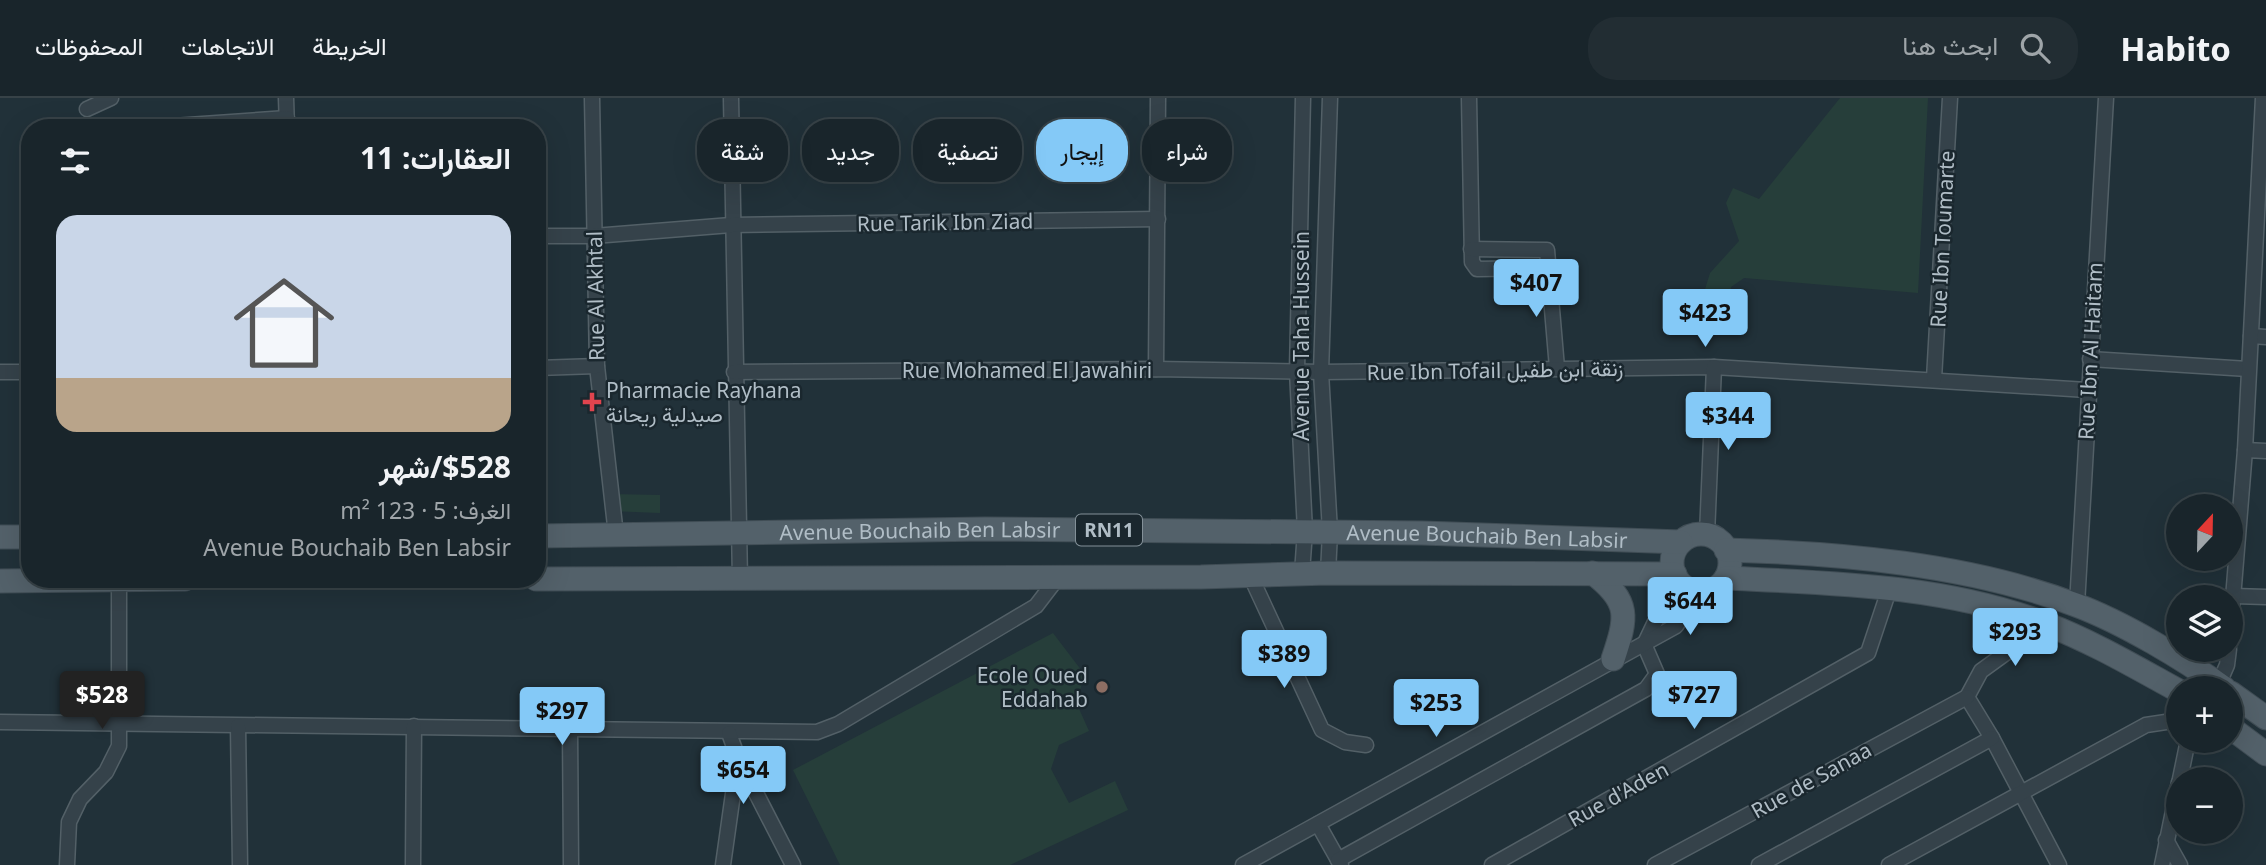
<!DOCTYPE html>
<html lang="ar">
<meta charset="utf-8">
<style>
:root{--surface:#19252b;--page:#222d33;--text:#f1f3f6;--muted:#9fa5a9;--line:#374247;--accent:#84c9f7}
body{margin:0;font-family:"Noto Sans",Vazirmatn,sans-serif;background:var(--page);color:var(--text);direction:rtl;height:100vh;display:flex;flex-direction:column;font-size:26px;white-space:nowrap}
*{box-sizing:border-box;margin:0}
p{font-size:23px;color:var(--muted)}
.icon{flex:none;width:38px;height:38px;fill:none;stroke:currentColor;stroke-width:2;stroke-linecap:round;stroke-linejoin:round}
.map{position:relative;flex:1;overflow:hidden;direction:ltr}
.drawer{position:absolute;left:21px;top:21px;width:525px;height:469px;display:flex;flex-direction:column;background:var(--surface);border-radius:28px;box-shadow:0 7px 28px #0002,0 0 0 2px var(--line);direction:rtl}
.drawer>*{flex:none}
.banner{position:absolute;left:567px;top:21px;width:665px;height:63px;direction:rtl;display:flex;gap:14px}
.needle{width:46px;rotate:22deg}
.controls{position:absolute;left:2166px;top:396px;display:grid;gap:14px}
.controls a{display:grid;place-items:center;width:77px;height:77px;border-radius:50%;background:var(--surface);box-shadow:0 7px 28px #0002,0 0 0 2px var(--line);font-size:35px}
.price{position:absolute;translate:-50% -60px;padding:0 16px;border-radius:7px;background:var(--accent);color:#111;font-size:23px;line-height:46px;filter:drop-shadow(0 2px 4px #0008)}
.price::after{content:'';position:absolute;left:50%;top:42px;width:21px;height:16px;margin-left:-10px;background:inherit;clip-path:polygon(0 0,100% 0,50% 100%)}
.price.active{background:#222;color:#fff}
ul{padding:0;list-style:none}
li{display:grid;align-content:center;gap:14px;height:371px;padding:0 35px}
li+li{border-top:2px solid var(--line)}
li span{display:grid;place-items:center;height:217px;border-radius:21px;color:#555}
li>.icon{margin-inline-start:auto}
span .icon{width:126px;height:126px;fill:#fffc;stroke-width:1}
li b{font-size:30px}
h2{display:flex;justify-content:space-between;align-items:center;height:84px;padding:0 35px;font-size:30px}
.tag{padding:0 24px;border-radius:28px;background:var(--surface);box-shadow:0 7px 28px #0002,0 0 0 2px var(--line);font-size:24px;line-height:63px}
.tag.active{background:var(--accent);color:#111}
header{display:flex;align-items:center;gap:42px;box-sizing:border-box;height:98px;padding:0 35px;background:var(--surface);border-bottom:2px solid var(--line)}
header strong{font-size:33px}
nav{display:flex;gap:38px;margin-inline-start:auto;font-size:24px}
.search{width:490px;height:63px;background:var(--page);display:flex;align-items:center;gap:18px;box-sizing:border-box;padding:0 24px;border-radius:28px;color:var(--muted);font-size:26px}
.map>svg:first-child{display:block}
.green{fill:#263e3a}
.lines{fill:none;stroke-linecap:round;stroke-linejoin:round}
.minor-casing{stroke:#536067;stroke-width:17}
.primary-casing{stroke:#414e56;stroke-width:25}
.minor{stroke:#35424a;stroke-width:14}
.primary{stroke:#53616a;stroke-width:23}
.health-dot{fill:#e0444e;stroke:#1a272e;stroke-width:2.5}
.education-dot{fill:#8d6e63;stroke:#1a272e;stroke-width:2.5}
.labels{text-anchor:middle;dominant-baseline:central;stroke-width:5;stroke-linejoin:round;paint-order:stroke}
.shield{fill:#1a272e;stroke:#839098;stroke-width:2}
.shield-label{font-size:19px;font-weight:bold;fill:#b0bdc6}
.street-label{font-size:21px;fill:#b0bdc6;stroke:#1a272e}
.poi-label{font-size:21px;fill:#b0bdc6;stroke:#1a272e;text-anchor:start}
</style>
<header>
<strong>Habito</strong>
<div class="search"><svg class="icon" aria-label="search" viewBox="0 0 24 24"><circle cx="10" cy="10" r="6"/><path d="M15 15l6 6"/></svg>ابحث هنا</div>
<nav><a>الخريطة</a><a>الاتجاهات</a><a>المحفوظات</a></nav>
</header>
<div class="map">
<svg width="2266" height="767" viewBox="0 0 2266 767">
<rect width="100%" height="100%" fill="#213139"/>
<g class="green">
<polygon points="1840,0 1928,0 1918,195 1744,180 1731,189 1730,235 1691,237 1710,175 1739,143 1726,105 1733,90 1759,101"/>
<polygon points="611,396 660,397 660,415 611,413"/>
<polygon points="1053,535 1085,577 1076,604 1089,633 1059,647 1051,671 1069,705 1115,683 1128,712 1010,767 840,767 793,672"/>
</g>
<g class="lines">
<g class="minor-casing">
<g id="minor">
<polyline points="286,0 287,30"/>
<polyline points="592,0 597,268 616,437"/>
<polyline points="731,0 740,482"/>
<polyline points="1469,0 1472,164 1477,171 1550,170"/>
<polyline points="87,11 111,0"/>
<polyline points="145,30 287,20"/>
<polyline points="537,138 594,138 731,127 1158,121"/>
<polyline points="1471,151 1547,152 1557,270"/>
<polyline points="2251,238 2266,239"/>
<polyline points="2090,261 2248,271"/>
<polyline points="537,270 597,268"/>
<polyline points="1156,271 1158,0"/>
<polyline points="0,274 30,274"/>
<polyline points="734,274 1156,271 1321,274 1714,269 2087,292"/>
<polyline points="1934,281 1950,0"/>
<polyline points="2245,352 2266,353"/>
<polyline points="1707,437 1714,269"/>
<polyline points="1302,475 1305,433 1297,273 1303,0"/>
<polyline points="1328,475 1330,434 1321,274 1330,0"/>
<polyline points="1250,477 1322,632 1345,644 1366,647"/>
<polyline points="2234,498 2266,499"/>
<polyline points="2077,507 2106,0"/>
<polyline points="2231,525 2245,352 2263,0"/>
<polyline points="1645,545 1676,480"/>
<polyline points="2217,590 2227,567 2229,551"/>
<polyline points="1967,599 1992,640 2059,767"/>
<polyline points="1967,599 1981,573 2046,526"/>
<polyline points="0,624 817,634 838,626 1036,508 1059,478"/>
<polyline points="238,628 240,767"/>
<polyline points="570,631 571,767"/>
<polyline points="729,635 738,660 793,767"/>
<polyline points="2180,681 2188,642"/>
<polyline points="1318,726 1341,767"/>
<polyline points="2166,742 2180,767"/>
<polyline points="1338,762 1646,591 1657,576 1644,546"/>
<polyline points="67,767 69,724 80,701 106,674 119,648 119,484"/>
<polyline points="413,767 414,628"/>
<polyline points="723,767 738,660"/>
<polyline points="1243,767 1676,528 1698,494"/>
<polyline points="1492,767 1868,555 1889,492"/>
<polyline points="1655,767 1967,599"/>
<polyline points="1759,767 1992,640"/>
<polyline points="1889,767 2146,627 2179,622"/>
<polyline points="2162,767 2179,684"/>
</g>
</g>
<g class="primary-casing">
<g id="primary">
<circle cx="1701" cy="465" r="29"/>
<path id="s1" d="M537,438L985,431L1422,435L1681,444"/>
<polyline points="0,439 30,439"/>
<path d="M1726,452C1840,455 1969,466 2076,507C2122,524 2184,561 2224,590"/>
<path d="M1593,475C1631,504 1627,519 1613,561"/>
<path d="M1726,480C1832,485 1946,487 2046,526C2093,544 2135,569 2179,593"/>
<polyline points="536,481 1201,479 1328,475 1675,476"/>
<polyline points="0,483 185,481"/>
<polyline points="2231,595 2266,620"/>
<polyline points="2231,630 2266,656"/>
</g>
</g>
<use href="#minor" class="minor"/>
<use href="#primary" class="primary"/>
</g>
<path class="health-dot" d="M588.5 293.5h7v7h7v7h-7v7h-7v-7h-7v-7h7z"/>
<circle class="education-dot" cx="1102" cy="589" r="7"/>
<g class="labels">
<rect class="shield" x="1076" y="416.5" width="66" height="31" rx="5"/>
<g class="shield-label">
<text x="1109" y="432">RN11</text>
</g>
<g class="street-label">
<text transform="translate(945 124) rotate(-1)">Rue Tarik Ibn Ziad</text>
<text transform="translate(1942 141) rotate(-87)">Rue Ibn Toumarte</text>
<text transform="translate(595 198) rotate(-91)">Rue Al Akhtal</text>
<text transform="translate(1301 238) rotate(-90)">Avenue Taha Hussein</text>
<text transform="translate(2090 253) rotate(-87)">Rue Ibn Al Haitam</text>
<text x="1027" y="272">Rue Mohamed El Jawahiri</text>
<text transform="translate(1495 272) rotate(-1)">Rue Ibn Tofail زنقة ابن طفيل</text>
<text stroke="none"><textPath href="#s1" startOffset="383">Avenue Bouchaib Ben Labsir</textPath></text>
<text stroke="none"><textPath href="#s1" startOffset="950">Avenue Bouchaib Ben Labsir</textPath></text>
<text transform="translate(1811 682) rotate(-29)">Rue de Sanaa</text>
<text transform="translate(1618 696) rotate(-29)">Rue d'Aden</text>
</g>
<g class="poi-label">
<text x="606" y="292">Pharmacie Rayhana<tspan x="606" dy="24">صيدلية ريحانة</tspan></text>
<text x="1088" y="577" text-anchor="end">Ecole Oued<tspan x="1088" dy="24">Eddahab</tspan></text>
</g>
</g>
</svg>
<div class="controls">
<a><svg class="needle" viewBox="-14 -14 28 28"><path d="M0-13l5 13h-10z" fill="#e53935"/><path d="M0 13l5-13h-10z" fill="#9fa5a9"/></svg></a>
<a><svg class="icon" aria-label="layers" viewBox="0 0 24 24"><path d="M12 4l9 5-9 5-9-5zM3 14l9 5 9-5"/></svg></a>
<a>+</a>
<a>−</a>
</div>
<b class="price" style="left:1536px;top:221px">$407</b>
<b class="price" style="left:1705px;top:251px">$423</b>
<b class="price" style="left:1728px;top:354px">$344</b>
<b class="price" style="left:1690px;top:539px">$644</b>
<b class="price" style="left:2015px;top:570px">$293</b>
<b class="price" style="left:1284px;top:592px">$389</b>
<b class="price active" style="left:102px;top:633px">$528</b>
<b class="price" style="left:1694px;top:633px">$727</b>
<b class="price" style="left:1436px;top:641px">$253</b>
<b class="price" style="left:562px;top:649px">$297</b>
<b class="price" style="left:743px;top:708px">$654</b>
<div class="banner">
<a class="tag">شراء</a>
<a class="tag active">إيجار</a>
<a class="tag">تصفية</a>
<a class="tag">جديد</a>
<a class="tag">شقة</a>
</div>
<section class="drawer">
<h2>العقارات: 11<svg class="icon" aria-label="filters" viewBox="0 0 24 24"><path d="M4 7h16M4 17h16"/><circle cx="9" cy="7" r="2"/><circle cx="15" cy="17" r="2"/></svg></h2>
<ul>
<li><span style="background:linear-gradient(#c9d6e8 75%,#b9a48a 0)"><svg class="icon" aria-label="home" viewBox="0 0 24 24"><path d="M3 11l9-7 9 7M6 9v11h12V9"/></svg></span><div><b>$528/شهر</b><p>الغرف: 5 · 123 m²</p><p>Avenue Bouchaib Ben Labsir</p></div></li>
</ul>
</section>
</div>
